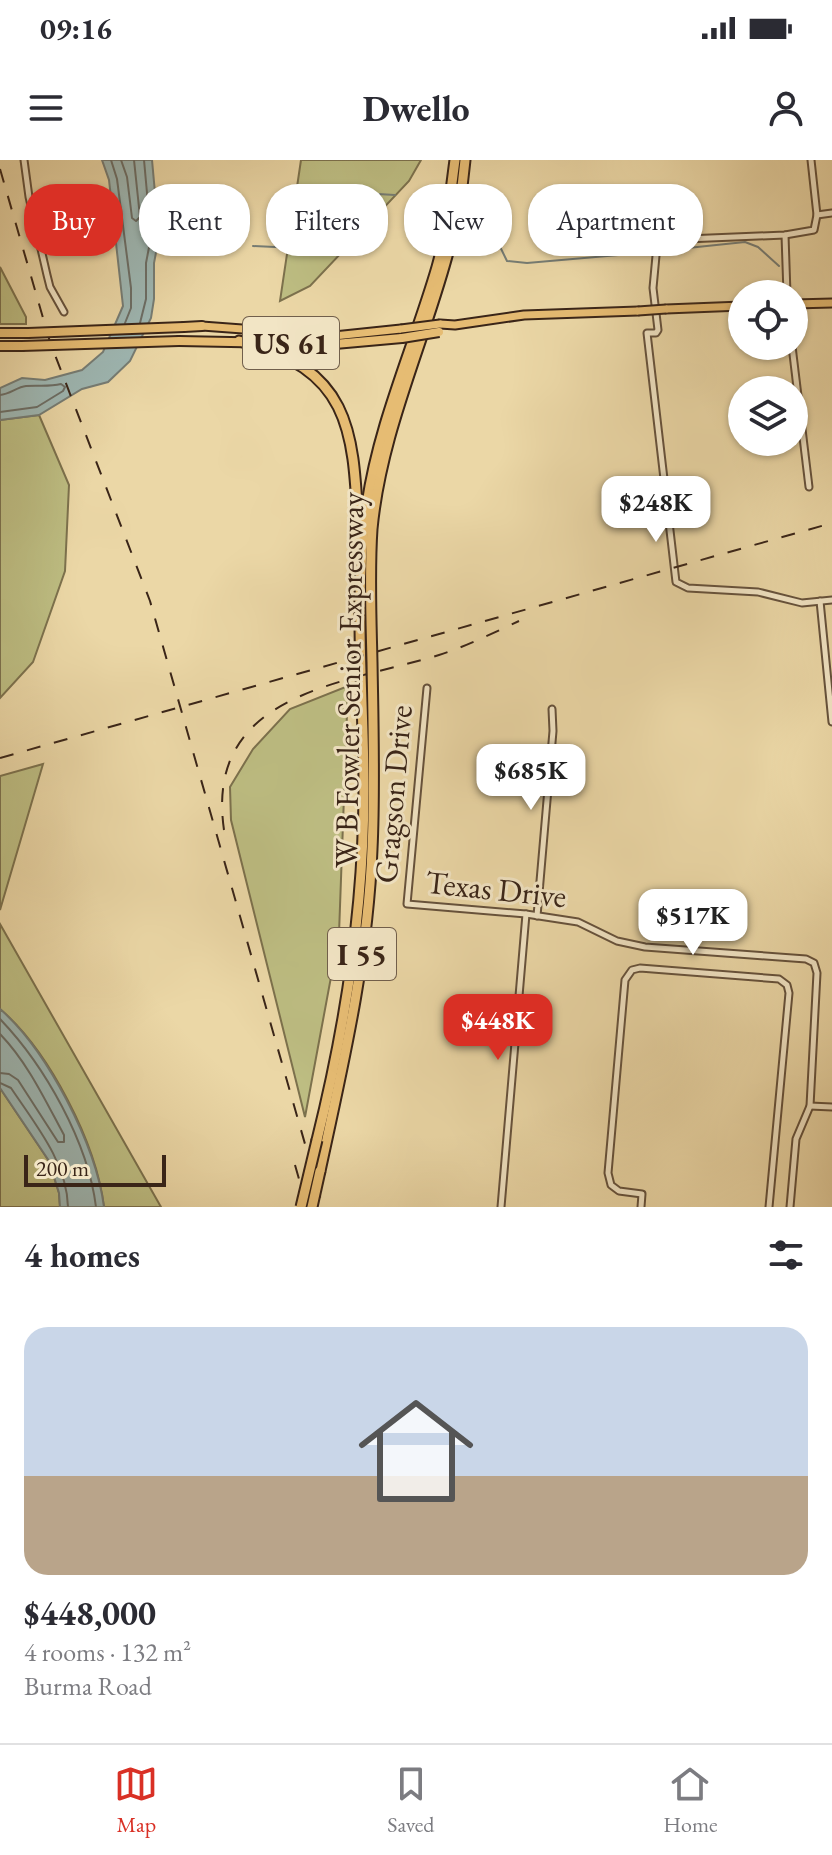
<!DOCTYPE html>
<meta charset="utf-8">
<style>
:root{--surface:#fff;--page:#f7f7f7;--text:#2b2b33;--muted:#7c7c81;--line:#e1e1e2;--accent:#d93025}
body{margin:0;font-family:"EB Garamond",serif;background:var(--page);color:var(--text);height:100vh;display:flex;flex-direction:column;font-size:30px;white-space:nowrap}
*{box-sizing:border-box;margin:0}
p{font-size:26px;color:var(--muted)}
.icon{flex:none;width:44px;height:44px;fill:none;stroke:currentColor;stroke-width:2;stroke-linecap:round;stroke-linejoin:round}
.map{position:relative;height:1047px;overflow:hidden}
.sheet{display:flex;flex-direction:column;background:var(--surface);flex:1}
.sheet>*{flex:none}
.hud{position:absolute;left:24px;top:24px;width:784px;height:72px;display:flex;gap:16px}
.controls{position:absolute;left:728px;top:120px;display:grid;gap:16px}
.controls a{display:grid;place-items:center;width:80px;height:80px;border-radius:50%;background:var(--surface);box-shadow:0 2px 6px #0004;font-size:40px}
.scale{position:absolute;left:24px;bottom:20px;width:142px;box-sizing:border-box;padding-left:8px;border:4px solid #3a2518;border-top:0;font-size:22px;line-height:28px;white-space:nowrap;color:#3a2518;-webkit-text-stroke:6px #f2e5c5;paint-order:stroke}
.price{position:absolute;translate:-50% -68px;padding:0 18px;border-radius:16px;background:#fff;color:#222;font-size:26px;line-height:52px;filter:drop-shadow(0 2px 4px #0008)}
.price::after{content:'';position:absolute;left:50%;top:48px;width:24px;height:18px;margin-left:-12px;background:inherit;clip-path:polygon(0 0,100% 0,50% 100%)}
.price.current{background:var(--accent);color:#fff}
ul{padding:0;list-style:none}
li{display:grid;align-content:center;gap:16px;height:424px;padding:0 24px}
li+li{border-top:2px solid var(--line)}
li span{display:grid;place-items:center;height:248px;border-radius:24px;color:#555}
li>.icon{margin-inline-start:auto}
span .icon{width:144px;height:144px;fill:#fffc;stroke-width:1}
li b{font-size:34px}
h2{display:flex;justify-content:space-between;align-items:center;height:96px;padding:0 24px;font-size:34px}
.chip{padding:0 28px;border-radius:32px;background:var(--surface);box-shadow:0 2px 6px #0004;font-size:28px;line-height:72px}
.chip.current{background:var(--accent);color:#fff}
.status{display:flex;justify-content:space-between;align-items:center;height:56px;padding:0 40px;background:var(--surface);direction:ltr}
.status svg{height:22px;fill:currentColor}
header{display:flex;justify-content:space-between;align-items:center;height:104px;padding:0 24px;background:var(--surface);font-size:36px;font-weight:700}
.tab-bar{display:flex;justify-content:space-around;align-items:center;height:112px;border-top:2px solid var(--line);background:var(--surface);font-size:22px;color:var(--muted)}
.tab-bar a{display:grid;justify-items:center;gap:4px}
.tab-bar .current{color:var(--accent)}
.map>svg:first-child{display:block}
.green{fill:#bdbd82;stroke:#7c714d;stroke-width:2}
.water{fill:#9eb7b3;stroke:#767d75;stroke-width:2}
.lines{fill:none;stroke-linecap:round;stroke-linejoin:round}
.shore{stroke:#6c6e66;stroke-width:2}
.stream{stroke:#767d75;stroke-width:2}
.minor-casing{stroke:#66523c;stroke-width:9}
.primary-casing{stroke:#3a2518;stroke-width:11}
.trunk-casing{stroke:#3a2518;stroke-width:12}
.motorway-casing{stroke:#3a2518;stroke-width:13}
.minor{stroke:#f2e5c5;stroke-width:5}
.primary{stroke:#e6bc73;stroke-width:7}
.trunk{stroke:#e6bc73;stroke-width:8}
.motorway{stroke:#e6bc73;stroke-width:9}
.rail{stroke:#3a2518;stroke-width:2;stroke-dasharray:14 14;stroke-linecap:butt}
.primary-bridge-casing{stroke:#3a2518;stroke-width:11;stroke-linecap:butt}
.trunk-bridge-casing{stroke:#3a2518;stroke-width:12;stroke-linecap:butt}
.motorway-bridge-casing{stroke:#3a2518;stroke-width:13;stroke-linecap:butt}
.primary-bridge{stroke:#e6bc73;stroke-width:7}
.trunk-bridge{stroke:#e6bc73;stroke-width:8}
.motorway-bridge{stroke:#e6bc73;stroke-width:9}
.labels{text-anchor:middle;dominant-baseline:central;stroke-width:6;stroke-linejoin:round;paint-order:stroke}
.shield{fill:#f2e5c5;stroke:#715f4c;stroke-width:2}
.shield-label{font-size:30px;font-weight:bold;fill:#3a2518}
.street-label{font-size:32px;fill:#3a2518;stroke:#f2e5c5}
</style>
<div class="status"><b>09:16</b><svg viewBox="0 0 49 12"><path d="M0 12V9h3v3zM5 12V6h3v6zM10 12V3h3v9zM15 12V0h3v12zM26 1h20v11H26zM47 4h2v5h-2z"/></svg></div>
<header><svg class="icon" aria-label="menu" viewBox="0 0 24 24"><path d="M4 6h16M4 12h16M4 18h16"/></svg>Dwello<svg class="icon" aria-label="person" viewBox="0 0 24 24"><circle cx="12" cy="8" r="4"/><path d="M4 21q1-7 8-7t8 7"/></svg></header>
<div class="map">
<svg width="832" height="1047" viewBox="0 0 832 1047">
<rect width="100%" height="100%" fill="#ebd7a6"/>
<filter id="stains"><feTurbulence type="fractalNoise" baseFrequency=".0025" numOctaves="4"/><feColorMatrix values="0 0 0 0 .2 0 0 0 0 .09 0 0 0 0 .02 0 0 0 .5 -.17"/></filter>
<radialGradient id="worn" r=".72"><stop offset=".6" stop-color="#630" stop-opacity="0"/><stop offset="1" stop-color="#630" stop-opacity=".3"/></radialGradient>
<g class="green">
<polygon points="301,0 421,0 409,21 310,126 280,141"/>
<polygon points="0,107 26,157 26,164 0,164"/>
<polygon points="39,255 69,325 65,411 33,502 0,538 0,260"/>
<polygon points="348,526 339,774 305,957 231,660 230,627 253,589 290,549"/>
<polygon points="43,604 0,750 0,616"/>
<path d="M0,764L161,1047H104C96,982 49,891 0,849Z"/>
<polygon points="0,928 49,1001 59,1033 60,1047 0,1047"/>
</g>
<g class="water">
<polygon points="102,0 152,0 159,77 154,103 154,139 151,158 130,201 108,222 82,229 39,255 0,260 0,228 22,218 45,220 82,210 103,192 123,146 109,20"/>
<path d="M0,849C47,890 96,985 104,1047H60L59,1033L49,1001L0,928Z"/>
</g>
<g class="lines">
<g class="shore">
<polyline points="111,0 117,19 131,128 131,148 125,163"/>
<polyline points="121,0 127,17 132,58 136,61 140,57 134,0"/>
<polyline points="140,163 146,139 146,103 151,77 144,0"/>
<path d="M0,235C10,234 17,227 26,226C38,225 49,227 61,224L65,227L63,231L37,247L0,252"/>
<path d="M0,859C45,906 88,982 96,1047"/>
<path d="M0,874C28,903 45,940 64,975V982H58L18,920L9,914L0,913"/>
<path d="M0,923L11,928C35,964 67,1002 68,1047"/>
</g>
<g class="stream">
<polyline points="474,52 489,64 507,101 527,103 653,92"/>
<polyline points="158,77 221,82"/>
<polyline points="253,86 296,88 314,83 378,34 395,35"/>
<polyline points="659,91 745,82 758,87 779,106"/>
</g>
<g class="minor-casing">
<g id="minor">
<polyline points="24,0 29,37 47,115 50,127 64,152"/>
<polyline points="811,0 817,55 814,70 785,75 662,80 657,85 653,128 658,170 656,173 647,173 676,422 688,428 758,432 802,443 832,440"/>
<polyline points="817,55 832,53"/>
<polyline points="785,75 787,134"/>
<polyline points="792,186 809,327"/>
<polyline points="820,441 832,562"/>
<polyline points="427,528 407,744 526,754 578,762 617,781 645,787 806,799 814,803 817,813 810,946 796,979 790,1047"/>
<polyline points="537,756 553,571 552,549"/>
<polyline points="810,946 832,947"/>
<polyline points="501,1047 526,754"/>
<polyline points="641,1047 642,1034 619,1031 611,1025 608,1013 625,820 632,810 640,808 779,819 787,825 789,833 769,1047"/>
</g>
</g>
<g class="primary-casing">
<g id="primary">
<polyline points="794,144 832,143"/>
<polyline points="666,149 742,146"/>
<polyline points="440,164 455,165 524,155 638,151"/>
<polyline points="202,166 334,176 401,169"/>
</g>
</g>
<g class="trunk-casing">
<g id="trunk">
<polyline points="184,167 202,166"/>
<polyline points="0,173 28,173"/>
<polyline points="179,181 335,184 402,178"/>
<polyline points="0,186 22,186"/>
</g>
</g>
<g class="motorway-casing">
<g id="motorway">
<path d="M239,181C357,210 353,277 359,381"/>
<path d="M317,980C346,864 364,747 364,628C364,534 353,438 367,344C379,262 414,186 437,107C447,72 450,36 455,0"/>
<path d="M320,1011C343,905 368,799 372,689C375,627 373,564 372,502C371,458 369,412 372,369C384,242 454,129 465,0"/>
</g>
</g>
<use href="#minor" class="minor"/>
<use href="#primary" class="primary"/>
<use href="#trunk" class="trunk"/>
<use href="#motorway" class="motorway"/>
<g class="rail">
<polyline points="0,9 50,182 150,441 323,1047"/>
<polyline points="0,598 832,363"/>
<path d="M224,670C204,532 345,524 439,495C467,486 493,473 519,461"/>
<polyline points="295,1005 307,1047"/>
</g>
<g class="primary-bridge-casing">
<g id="primary-bridge">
<polyline points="638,151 666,149"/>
<polyline points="401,169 440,164"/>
</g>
</g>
<g class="trunk-bridge-casing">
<g id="trunk-bridge">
<polyline points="28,173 184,167"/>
<polyline points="402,178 439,172"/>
<polyline points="22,186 179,181"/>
</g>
</g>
<g class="motorway-bridge-casing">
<g id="motorway-bridge">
<polyline points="301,1047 317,980"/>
<polyline points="312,1047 320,1011"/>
</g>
</g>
<use href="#primary-bridge" class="primary-bridge"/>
<use href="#trunk-bridge" class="trunk-bridge"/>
<use href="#motorway-bridge" class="motorway-bridge"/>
</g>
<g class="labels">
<g class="shield">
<rect x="243" y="157" width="96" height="52" rx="6"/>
<rect x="328" y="768" width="68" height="52" rx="6"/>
</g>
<g class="shield-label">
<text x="291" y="183">US 61</text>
<text x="362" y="794">I 55</text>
</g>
<g class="street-label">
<text transform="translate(349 520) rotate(-89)">W B Fowler Senior Expressway</text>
<text transform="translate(393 634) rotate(-85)">Gragson Drive</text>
<text transform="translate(496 729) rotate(6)">Texas Drive</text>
</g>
</g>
<rect width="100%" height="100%" filter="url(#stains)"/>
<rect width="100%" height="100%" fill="url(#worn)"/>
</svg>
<div class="controls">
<a><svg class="icon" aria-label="locate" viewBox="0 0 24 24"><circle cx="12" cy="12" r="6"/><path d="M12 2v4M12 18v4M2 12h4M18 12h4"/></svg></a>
<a><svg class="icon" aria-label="layers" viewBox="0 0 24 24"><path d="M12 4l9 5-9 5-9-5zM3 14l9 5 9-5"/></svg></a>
</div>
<div class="scale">200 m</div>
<b class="price" style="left:656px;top:384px">$248K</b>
<b class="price" style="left:531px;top:652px">$685K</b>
<b class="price" style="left:693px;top:797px">$517K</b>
<b class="price current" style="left:498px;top:902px">$448K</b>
<div class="hud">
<a class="chip current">Buy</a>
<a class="chip">Rent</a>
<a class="chip">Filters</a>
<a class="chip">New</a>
<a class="chip">Apartment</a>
</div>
</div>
<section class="sheet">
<h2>4 homes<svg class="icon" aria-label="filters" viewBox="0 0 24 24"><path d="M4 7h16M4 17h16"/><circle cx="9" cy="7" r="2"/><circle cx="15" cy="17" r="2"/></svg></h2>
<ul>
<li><span style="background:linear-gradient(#c9d6e8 60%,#b9a48a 0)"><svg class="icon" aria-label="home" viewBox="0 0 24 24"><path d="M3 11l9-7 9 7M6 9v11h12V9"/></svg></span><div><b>$448,000</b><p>4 rooms · 132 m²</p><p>Burma Road</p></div></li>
</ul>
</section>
<nav class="tab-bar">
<a class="current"><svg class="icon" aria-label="map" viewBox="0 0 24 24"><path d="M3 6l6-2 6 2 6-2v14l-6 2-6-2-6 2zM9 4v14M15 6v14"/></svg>Map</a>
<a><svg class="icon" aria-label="saved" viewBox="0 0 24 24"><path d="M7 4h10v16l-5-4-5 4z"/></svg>Saved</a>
<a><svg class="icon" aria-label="home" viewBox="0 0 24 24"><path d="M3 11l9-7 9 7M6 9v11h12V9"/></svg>Home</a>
</nav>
